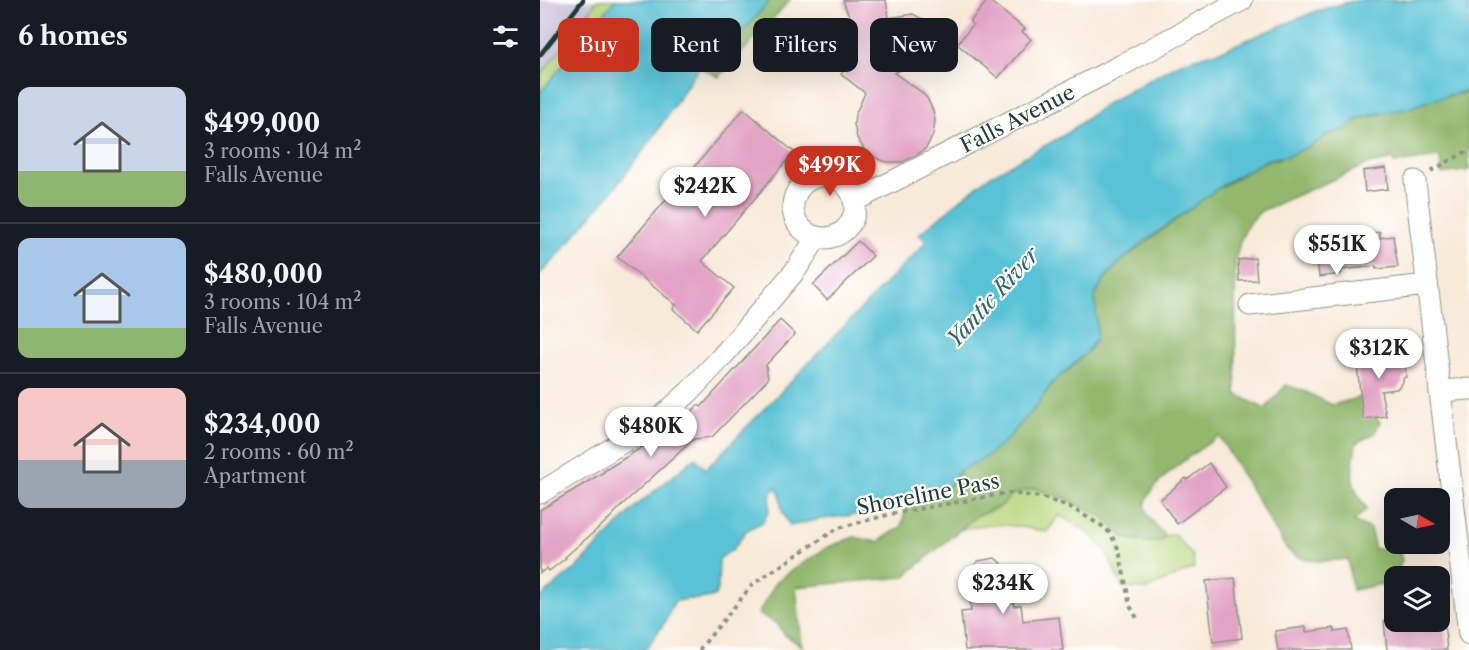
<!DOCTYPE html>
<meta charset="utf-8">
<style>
:root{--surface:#171b24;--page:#242831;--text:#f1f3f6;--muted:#9ea1a6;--line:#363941;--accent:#c8321e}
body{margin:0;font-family:"Libre Caslon Text",serif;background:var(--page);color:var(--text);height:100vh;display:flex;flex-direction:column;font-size:22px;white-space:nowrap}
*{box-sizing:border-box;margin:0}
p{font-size:20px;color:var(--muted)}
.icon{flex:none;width:33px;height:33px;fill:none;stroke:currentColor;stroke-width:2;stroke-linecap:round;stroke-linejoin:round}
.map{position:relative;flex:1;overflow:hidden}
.sheet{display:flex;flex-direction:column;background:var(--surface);width:540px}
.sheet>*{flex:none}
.hud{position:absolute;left:18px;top:18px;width:570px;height:54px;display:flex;gap:12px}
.needle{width:39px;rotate:99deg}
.tools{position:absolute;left:844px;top:488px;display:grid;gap:12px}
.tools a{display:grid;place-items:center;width:66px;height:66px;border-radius:12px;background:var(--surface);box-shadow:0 6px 24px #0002;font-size:30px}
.price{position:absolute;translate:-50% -51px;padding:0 14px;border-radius:21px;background:#fff;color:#222;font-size:20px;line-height:39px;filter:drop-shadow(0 2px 3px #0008)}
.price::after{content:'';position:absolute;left:50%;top:36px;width:18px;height:14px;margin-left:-9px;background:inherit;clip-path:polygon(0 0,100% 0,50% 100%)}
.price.active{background:var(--accent);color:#fff}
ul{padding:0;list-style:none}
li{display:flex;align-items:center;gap:18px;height:150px;padding:0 18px}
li+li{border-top:2px solid var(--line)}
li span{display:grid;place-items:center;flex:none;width:168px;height:120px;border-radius:12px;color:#555}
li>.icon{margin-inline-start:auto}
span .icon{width:72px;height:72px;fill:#fffc;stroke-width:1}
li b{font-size:26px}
h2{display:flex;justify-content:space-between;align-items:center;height:72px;padding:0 18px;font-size:26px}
.chip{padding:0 21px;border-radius:12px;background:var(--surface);box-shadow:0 6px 24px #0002;font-size:21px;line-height:54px}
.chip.active{background:var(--accent);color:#fff}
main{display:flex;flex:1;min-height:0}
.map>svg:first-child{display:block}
.industrial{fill:#c7c0d9}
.green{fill:#b9d77e;stroke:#6c8a59;stroke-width:1.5}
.forest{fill:#92b86d;stroke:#587a50;stroke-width:1.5}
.water{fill:#5ac2d6;stroke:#3c8085;stroke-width:1.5}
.building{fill:#e3a3c4}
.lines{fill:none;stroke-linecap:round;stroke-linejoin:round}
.street-casing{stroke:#8c9486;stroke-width:23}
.path{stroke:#8c9486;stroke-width:4;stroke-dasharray:4.5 4.5;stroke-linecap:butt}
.street{stroke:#fff;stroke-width:21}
.rail{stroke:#1f3d34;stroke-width:4.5}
.labels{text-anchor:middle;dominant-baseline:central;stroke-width:4.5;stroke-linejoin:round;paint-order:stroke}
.street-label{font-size:21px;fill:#1f3d34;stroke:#fff}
.water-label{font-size:22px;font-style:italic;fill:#316565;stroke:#fff}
</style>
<main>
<section class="sheet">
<h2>6 homes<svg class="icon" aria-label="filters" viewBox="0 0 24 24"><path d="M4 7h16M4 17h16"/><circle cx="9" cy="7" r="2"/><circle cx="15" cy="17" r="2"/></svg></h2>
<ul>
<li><span style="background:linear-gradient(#c9d6e8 70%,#8fb573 0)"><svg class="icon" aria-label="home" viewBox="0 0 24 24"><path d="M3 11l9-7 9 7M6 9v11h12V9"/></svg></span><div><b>$499,000</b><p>3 rooms · 104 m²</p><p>Falls Avenue</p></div></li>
<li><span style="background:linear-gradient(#a9c7e8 75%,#8fb573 0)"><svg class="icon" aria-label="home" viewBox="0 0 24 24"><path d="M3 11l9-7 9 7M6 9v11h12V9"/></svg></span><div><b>$480,000</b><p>3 rooms · 104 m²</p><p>Falls Avenue</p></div></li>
<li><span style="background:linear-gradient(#f6c9c9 60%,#9aa5b1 0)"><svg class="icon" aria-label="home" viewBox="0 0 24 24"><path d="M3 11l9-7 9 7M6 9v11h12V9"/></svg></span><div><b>$234,000</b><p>2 rooms · 60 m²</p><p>Apartment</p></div></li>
</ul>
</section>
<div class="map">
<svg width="929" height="650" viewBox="0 0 929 650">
<rect width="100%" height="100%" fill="#fff"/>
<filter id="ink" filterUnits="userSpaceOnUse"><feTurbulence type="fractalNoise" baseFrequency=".0167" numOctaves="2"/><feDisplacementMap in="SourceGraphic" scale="12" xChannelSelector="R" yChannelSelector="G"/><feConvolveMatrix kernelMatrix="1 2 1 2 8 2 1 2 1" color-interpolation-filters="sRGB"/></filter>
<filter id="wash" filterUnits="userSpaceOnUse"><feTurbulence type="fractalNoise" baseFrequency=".008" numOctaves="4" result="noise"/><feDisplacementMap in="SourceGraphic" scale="24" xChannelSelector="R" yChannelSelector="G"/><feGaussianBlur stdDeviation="1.35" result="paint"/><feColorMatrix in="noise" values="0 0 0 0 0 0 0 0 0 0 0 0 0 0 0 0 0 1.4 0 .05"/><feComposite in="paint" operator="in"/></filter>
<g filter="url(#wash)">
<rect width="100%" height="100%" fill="#f8ead9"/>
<polygon class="industrial" points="0,0 58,0 0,76"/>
<g class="green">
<polygon points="58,0 75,0 0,93 0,76"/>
<path d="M493,488L522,497L563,516L583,537L619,542L629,534H634L653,556L654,568L606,589L582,588C563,543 563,539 519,515L507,532C472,525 454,520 419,530L436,516L461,506L471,495Z"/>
</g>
<g class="forest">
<polygon points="230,0 250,0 179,77 159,67 180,53 208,26"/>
<path d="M929,92V170L902,174L900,157L854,163L853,159L826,165L721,211L709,223L700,241L695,263L696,394L725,409L746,385L764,391L792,405L821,397L840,422L834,434L816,443C812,476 807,481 827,509L814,521L830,529L835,549L858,548L862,560L853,582L812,590L808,559C785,561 763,566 746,548L679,436C662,448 599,487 606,510C608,519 619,529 625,536L619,542H606L583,537L563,516L522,497L493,488L471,495L461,506L436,516L364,577L256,587L262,646L245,635L236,623L218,614L237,581L286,548L314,537L338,542L361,527L368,501L403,493L422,469L444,458L456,449L488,415L516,379L528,371L549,350L556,339L555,296L559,286L579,263L671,193L723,162L748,156L814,121L903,97Z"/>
</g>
<g class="water">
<polygon points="75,0 230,0 208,26 180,53 159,67 112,139 73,190 14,260 0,274 0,93"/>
<path d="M828,0L929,1V90L885,102L868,109L838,113L816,120L804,130L786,135L773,145L748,156L728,159L687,182L601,244L579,263L564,279L555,296L557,333L556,339L544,355L512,383L495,408L463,444L444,458L419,471L404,493L368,501L322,514L281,519L250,526L242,511L240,495L236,487L231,493L229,511L223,522L207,530L193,549L179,559L178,587L175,595C163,602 147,596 134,602L125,622L105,650H0V598L27,575L35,570L95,507L155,458L166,469L386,242L379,234L448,177L526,134L566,104L627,70L645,61L683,50L776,11L813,1Z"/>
</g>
<g id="blocks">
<g class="building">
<polygon points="303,0 346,0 349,18 373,14 386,21 392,30 394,43 389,54 381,61 354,73 380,91 387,98 393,111 395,120 393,135 386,148 381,152 363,162 347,162 338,159 325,151 317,138 314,124 315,115 325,93 301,74 313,58 308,54 306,33 315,25 307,11"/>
<polygon points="448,0 485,29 482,32 491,39 458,78 417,44 433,25 430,22"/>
<polygon points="204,109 254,152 162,261 194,288 157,330 133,309 136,305 77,257"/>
<polygon points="846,168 848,189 825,192 823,171"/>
<polygon points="840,232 840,238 853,236 858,267 836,269 836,266 801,270 801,274 779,277 775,240"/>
<polygon points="318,241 333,256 287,300 273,285"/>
<polygon points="715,258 717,280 699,281 698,260"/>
<polygon points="240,320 255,334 226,365 228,379 172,437 154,439 84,503 68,520 25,557 26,558 9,571 7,568 0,573 0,510 64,472 64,471 142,422 158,405 161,407"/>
<polygon points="864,350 866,377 863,378 863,381 857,389 841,391 846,416 823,419 816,356"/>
<polygon points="669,463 686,487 637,524 620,500 646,478 647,480"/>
<polygon points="455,558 470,571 474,606 481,605 483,621 519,617 523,650 425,650 421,612 431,611 427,574 438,561"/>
<polygon points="695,578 702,638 673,642 666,581"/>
<polygon points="844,621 904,621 907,650 847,650"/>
<polygon points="766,627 766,632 794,628 795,632 808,630 811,650 738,650 735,631"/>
</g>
</g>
</g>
<g filter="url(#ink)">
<use href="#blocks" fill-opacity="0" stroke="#8c9486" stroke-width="1.5"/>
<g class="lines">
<g class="street-casing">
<g id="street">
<circle cx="284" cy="207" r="31"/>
<polyline points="875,181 929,634"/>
<path id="s1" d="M314,201L580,66L702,0"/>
<polyline points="710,305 887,285"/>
<polyline points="900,391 929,389"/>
<polyline points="0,493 117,421 149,392 179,360 255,271 277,237"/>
</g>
</g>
<g class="path">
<polyline points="891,171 929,150"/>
<polyline points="159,650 213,584 298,528 351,514 467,493 501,497 530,507 562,526 570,533 579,550 590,606 597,618"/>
</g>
<use href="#street" class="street"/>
<polyline class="rail" points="0,55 43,0"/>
</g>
</g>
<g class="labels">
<g class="street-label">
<text stroke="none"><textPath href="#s1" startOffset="183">Falls Avenue</textPath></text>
<text transform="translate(388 494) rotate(-11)">Shoreline Pass</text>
</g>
<g class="water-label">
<text transform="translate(453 297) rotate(-48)">Yantic River</text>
</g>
</g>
</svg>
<div class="tools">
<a><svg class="needle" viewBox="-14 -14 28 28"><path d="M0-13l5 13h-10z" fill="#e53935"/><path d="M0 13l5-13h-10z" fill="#9ea1a6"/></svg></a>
<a><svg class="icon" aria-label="layers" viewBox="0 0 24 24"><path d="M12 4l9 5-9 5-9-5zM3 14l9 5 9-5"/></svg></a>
</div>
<b class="price active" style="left:290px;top:197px">$499K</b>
<b class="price" style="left:165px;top:218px">$242K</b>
<b class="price" style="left:797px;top:276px">$551K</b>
<b class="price" style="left:839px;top:380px">$312K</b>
<b class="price" style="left:111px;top:458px">$480K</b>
<b class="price" style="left:463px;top:615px">$234K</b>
<div class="hud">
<a class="chip active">Buy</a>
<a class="chip">Rent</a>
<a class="chip">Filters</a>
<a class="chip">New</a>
</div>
</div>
</main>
